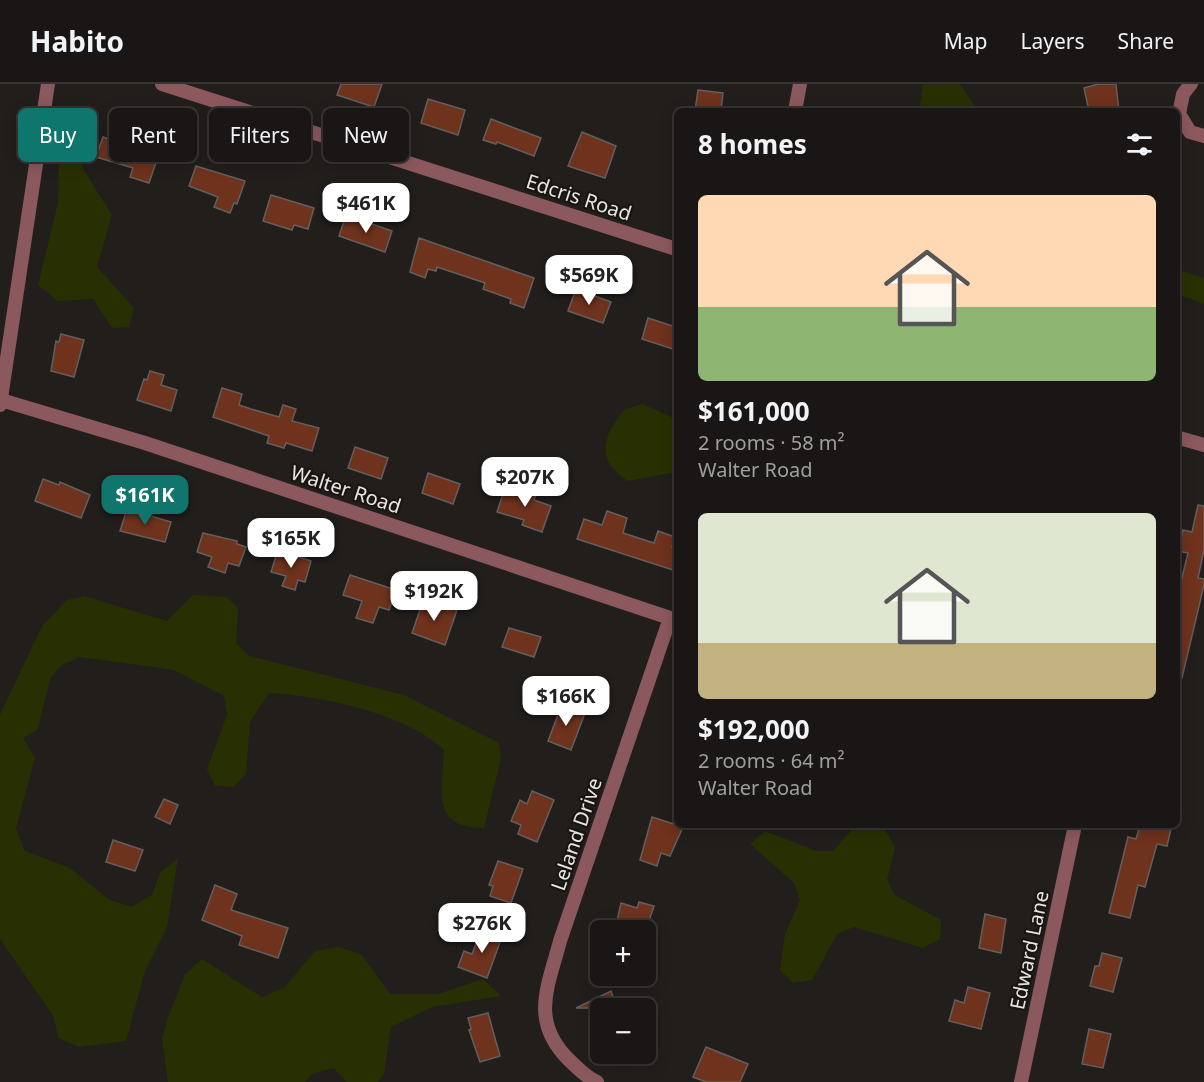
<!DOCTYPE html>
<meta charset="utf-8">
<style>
:root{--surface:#191615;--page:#262322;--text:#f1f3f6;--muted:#9f9fa0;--line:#373534;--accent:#0f766e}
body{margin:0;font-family:"Noto Sans",sans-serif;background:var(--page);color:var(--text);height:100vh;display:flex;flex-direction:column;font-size:22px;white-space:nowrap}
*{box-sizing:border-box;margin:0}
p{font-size:20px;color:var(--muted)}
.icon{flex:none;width:33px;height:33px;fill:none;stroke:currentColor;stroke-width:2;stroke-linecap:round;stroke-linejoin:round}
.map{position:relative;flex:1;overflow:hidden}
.drawer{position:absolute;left:674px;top:24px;width:506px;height:720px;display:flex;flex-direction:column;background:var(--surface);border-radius:9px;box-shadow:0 3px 15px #0003,0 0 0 2px var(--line)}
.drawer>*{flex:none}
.guide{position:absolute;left:18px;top:24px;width:566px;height:54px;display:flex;gap:12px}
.tools{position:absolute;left:590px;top:836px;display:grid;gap:12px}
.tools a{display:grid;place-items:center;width:66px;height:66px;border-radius:9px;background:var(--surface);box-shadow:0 3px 15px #0003,0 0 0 2px var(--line);font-size:30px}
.price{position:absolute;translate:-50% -51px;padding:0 14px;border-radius:12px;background:#fff;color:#222;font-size:20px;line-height:39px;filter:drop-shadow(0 2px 3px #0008)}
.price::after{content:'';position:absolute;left:50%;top:36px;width:18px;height:14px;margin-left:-9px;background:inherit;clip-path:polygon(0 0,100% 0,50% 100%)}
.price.current{background:var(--accent);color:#fff}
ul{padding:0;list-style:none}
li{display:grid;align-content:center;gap:12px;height:318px;padding:0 24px}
li span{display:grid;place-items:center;height:186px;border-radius:9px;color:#555}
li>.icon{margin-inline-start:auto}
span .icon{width:108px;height:108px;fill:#fffc;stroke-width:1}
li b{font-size:26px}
h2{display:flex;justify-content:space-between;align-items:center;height:72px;padding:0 24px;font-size:26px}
.tag{padding:0 21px;border-radius:9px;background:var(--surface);box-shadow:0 3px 15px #0003,0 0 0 2px var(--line);font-size:21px;line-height:54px}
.tag.current{background:var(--accent);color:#fff}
header{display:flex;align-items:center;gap:36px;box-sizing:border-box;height:84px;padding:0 30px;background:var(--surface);border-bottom:2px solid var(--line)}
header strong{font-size:28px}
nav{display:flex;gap:33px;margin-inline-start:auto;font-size:21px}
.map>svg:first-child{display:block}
.green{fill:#283003}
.building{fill:#6e321d;stroke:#635f5e;stroke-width:1.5}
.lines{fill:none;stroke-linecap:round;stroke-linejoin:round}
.minor{stroke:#8b585d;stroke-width:14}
.labels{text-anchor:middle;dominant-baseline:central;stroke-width:4.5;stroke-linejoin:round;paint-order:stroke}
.street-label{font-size:20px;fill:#e7e5e4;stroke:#181513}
</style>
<header>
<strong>Habito</strong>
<nav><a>Map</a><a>Layers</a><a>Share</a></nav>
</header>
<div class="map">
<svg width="1204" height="998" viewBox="0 0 1204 998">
<rect width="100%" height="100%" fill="#211e1c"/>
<g class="green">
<polygon points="923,0 960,0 978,27 919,27"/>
<polygon points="59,65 80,67 83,85 112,131 97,183 134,224 129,243 112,244 93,215 58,217 38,201 58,119"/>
<polygon points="1176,185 1204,194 1204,220 1176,209"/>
<path d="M643,320L676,335V388L628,397C594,376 603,351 625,325Z"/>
<path d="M193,511L227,513L238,524L236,559L249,572L404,611L499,659L501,675L484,744C430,744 442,706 444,666C406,629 321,612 269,609L250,638L246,690L233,703L215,702L207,685L227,631L224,612L174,586L80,573L62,581L50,595L38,645L23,654L35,674L16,744L25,767L70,784L108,815L131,823L152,811L160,789L178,774L167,843L145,887L126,957L79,963L58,954L54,933L0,855V631L42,542L67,516L84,512L167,537Z"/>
<path d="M856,741C882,741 884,740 895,764L887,796L895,811L941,836L940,855L923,864L854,843L837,850L812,896L793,899L780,886L785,850L800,816L794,799L750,760L765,747L816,767H833Z"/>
<polygon points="339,863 362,871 390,910 438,910 483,895 501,912 432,923 391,943 384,990 378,998 346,998 334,984 312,990 305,998 168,998 162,954 168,933 185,890 202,875 262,913 284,904 315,867"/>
</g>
<g class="building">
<polygon points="341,0 382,0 374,23 337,11"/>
<polygon points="1098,0 1116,0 1119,27 1089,27 1084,4"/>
<polygon points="698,6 723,9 721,27 695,27"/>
<polygon points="428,15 465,26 458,51 421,39"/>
<polygon points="491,35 541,54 534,72 497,58 496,60 483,56"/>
<polygon points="582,48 616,62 605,94 568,82"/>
<polygon points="103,53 121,59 122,56 130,58 131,55 160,67 149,99 130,93 133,84 96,73"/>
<polygon points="196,82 245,97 237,120 234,119 230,129 214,123 218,113 189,102"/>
<polygon points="271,111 314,124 308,145 294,141 292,146 263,137"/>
<polygon points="346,131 392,147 385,168 339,152"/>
<polygon points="419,154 534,194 524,224 510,219 511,215 483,205 485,199 437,183 436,187 428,185 425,194 410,188"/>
<polygon points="576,205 611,218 603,239 568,227"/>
<polygon points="648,234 676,243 676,266 642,255"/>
<polygon points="61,250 84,256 74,293 51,287 56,257 59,258"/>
<polygon points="150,287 164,291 161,301 177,306 171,327 137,316 144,295 147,296"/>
<polygon points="222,304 242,310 239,321 251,325 279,333 283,321 296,325 292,337 319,344 312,367 286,359 284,364 267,359 269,352 213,333"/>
<polygon points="355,363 388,374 381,395 348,384"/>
<polygon points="428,389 460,400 453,420 422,409"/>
<polygon points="43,395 59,401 60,398 90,411 81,434 35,417"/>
<polygon points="523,402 537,406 534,416 551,422 542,448 522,441 524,436 497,428 504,407 520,412"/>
<polygon points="1198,421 1204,422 1204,466 1198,494 1204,495 1204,501 1182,594 1176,593 1176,518 1188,469 1178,467 1183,446 1192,448"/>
<polygon points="127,425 171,438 165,458 120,447"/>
<polygon points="607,427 627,434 623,449 654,459 658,447 675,453 672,463 676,465 676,487 577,455 584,435 602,441"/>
<polygon points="203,449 237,457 237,460 246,463 239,482 228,479 225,489 208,483 212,473 197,468"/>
<polygon points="278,466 311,477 305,498 298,496 295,506 282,502 286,492 271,488"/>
<polygon points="350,491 396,506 389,526 379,523 373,539 356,534 362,517 343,511"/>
<polygon points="424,514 457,526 445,561 412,549"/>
<polygon points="509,544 541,553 534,573 502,563"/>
<polygon points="562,620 585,629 571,666 548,657"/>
<polygon points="532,707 554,716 537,758 518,750 521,741 511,737 520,716 527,720"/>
<polygon points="164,715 178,721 170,740 155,733"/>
<polygon points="652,733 683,743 670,772 661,769 657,782 640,776"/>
<polygon points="1140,741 1163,741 1162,743 1171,745 1167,762 1157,760 1145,803 1138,801 1130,834 1109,829 1128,753 1136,755"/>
<polygon points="113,756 143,766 135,787 106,778"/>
<polygon points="498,777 523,785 511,819 490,812 493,802 489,801"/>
<polygon points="215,801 237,810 231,826 288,844 278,874 239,861 242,852 202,836"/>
<polygon points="639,818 654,822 646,846 615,846 621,819 637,824"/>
<polygon points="985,830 1006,835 1001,869 979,864"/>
<polygon points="486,844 503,850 487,894 458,883 464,867 472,870 479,852 482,853"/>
<polygon points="1102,869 1122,874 1113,908 1090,902 1095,882 1099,882"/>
<polygon points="968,903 990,909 981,945 949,937 955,916 964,919"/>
<polygon points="611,907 617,924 576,924"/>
<polygon points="488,929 500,972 480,978 469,946 471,945 468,934"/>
<polygon points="1089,945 1111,950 1103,984 1082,980"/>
<polygon points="706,963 748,980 740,998 706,998 693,993"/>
</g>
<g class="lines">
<g class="minor">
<polyline points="162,0 676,165"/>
<polyline points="1191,0 1183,10 1179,30 1190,48 1204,52"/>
<polyline points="795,27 800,0"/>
<polyline points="1,316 145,359 676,536"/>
<polyline points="0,321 48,0"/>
<polyline points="1176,353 1204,361"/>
<path d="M597,998C585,993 578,984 568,975C530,936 548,903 560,857L670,534"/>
<polyline points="1021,998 1075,741"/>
</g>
</g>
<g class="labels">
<g class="street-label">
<text transform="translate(579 113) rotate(18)">Edcris Road</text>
<text transform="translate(346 405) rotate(18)">Walter Road</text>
<text transform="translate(576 750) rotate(-71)">Leland Drive</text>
<text transform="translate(1029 866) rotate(-78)">Edward Lane</text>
</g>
</g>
</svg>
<div class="tools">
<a>+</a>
<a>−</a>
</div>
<b class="price" style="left:366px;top:150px">$461K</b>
<b class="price" style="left:589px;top:222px">$569K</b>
<b class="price" style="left:525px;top:424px">$207K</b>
<b class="price current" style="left:145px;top:442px">$161K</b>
<b class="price" style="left:291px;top:485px">$165K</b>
<b class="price" style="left:434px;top:538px">$192K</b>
<b class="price" style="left:566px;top:643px">$166K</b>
<b class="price" style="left:482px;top:870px">$276K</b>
<div class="guide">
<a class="tag current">Buy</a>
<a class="tag">Rent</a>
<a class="tag">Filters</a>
<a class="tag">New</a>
</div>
<section class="drawer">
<h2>8 homes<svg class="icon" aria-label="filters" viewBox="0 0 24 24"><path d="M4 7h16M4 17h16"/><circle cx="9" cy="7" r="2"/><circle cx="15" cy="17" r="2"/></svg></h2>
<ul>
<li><span style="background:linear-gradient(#ffd9b3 60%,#8fb573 0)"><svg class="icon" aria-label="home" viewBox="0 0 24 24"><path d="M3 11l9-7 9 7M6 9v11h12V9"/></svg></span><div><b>$161,000</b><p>2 rooms · 58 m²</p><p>Walter Road</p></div></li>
<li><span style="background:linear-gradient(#dfe7d0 70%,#c2b280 0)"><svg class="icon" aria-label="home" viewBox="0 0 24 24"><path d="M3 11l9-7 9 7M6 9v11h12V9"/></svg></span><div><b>$192,000</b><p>2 rooms · 64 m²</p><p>Walter Road</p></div></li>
</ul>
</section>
</div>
